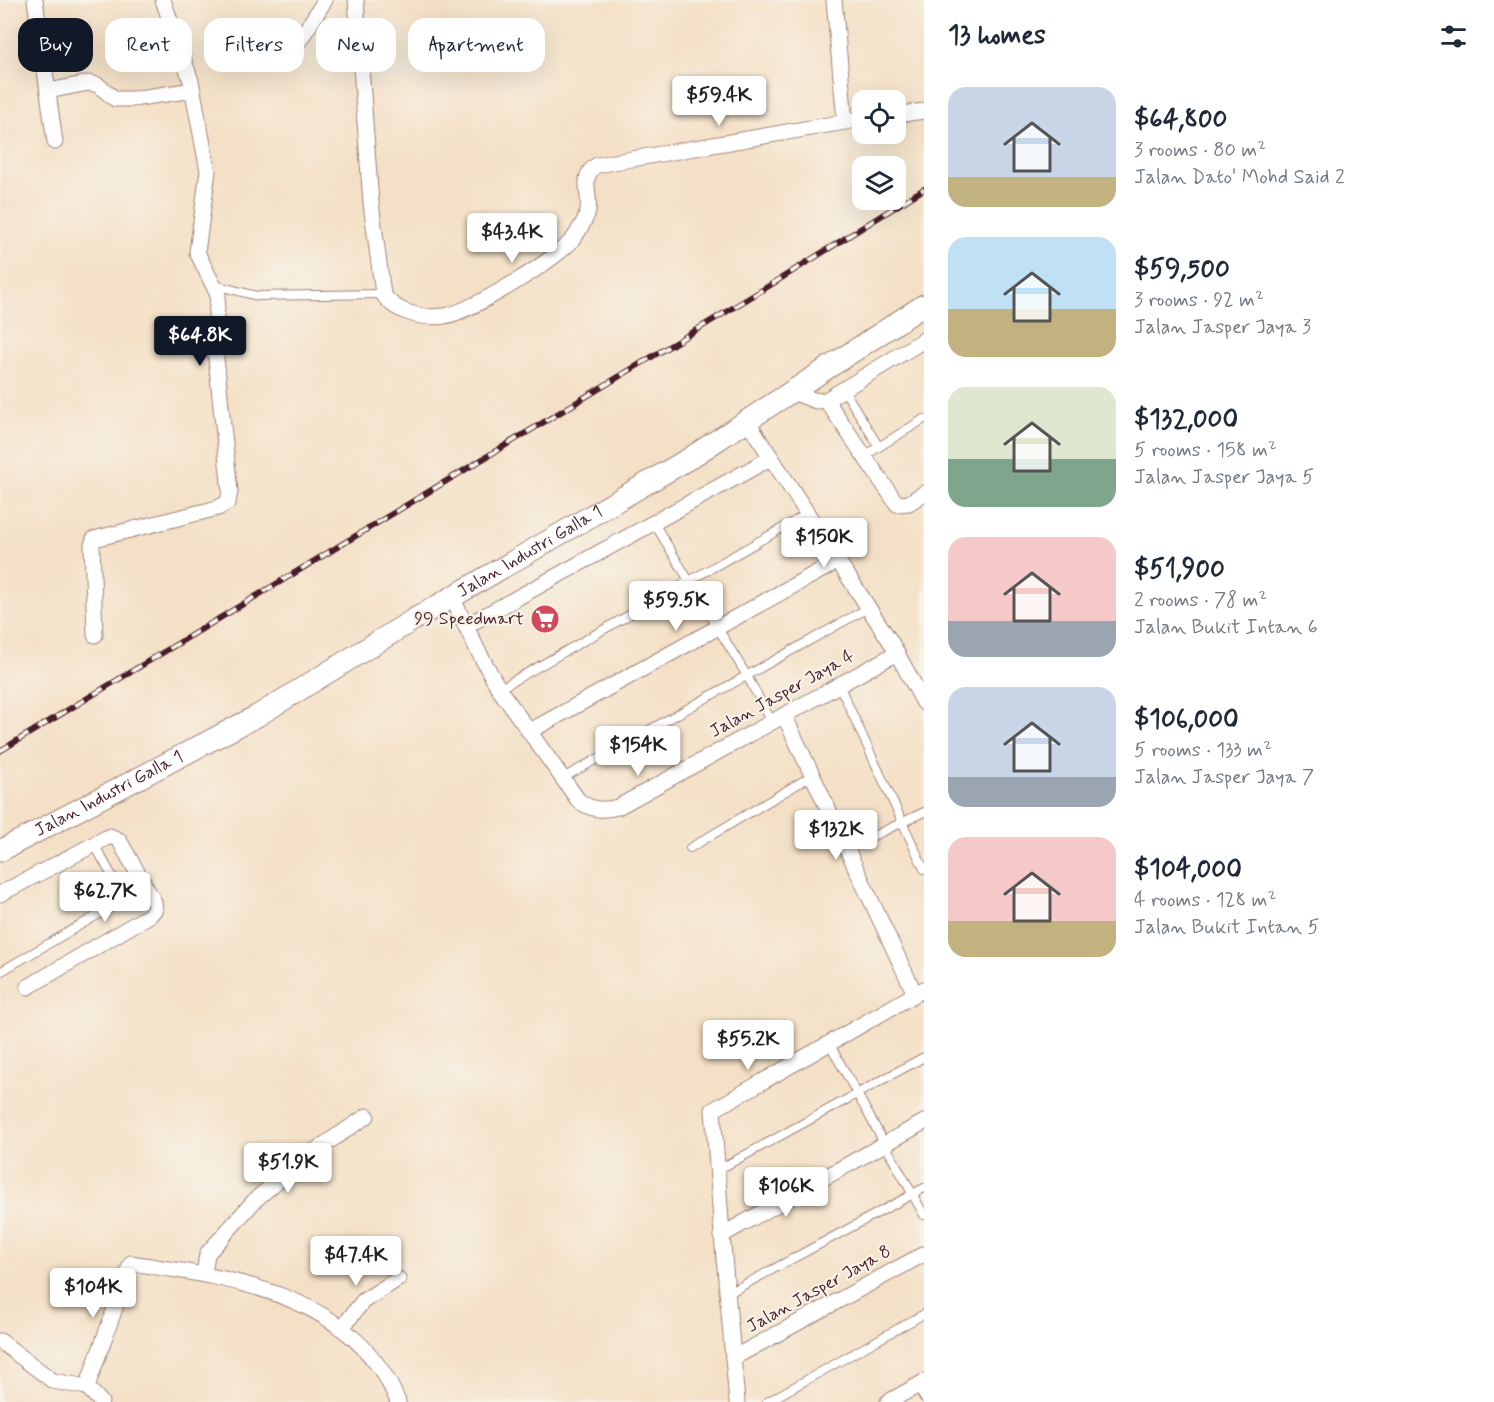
<!DOCTYPE html>
<meta charset="utf-8">
<style>
:root{--surface:#fff;--page:#f2f2f3;--text:#1f2937;--muted:#747a83;--accent:#111827}
body{margin:0;font-family:Mynerve,sans-serif;background:var(--page);color:var(--text);height:100vh;display:flex;flex-direction:column;font-size:22px;white-space:nowrap}
*{box-sizing:border-box;margin:0}
p{font-size:20px;color:var(--muted)}
.icon{flex:none;width:33px;height:33px;fill:none;stroke:currentColor;stroke-width:2;stroke-linecap:round;stroke-linejoin:round}
.map{position:relative;flex:1;overflow:hidden}
.sheet{display:flex;flex-direction:column;background:var(--surface);width:570px}
.sheet>*{flex:none}
.hud{position:absolute;left:18px;top:18px;width:570px;height:54px;display:flex;gap:12px}
.controls{position:absolute;left:852px;top:90px;display:grid;gap:12px}
.controls a{display:grid;place-items:center;width:54px;height:54px;border-radius:12px;background:var(--surface);box-shadow:0 6px 24px #0002;font-size:30px}
.price{position:absolute;translate:-50% -51px;padding:0 14px;border-radius:6px;background:#fff;color:#222;font-size:20px;line-height:39px;filter:drop-shadow(0 2px 3px #0008)}
.price::after{content:'';position:absolute;left:50%;top:36px;width:18px;height:14px;margin-left:-9px;background:inherit;clip-path:polygon(0 0,100% 0,50% 100%)}
.price.on{background:var(--accent);color:#fff}
ul{padding:0;list-style:none}
li{display:flex;align-items:center;gap:18px;height:150px;padding:0 24px}
li span{display:grid;place-items:center;flex:none;width:168px;height:120px;border-radius:18px;color:#555}
li>.icon{margin-inline-start:auto}
span .icon{width:72px;height:72px;fill:#fffc;stroke-width:1}
li b{font-size:26px}
h2{display:flex;justify-content:space-between;align-items:center;height:72px;padding:0 24px;font-size:26px}
.tag{padding:0 21px;border-radius:18px;background:var(--surface);box-shadow:0 6px 24px #0002;font-size:21px;line-height:54px}
.tag.on{background:var(--accent);color:#fff}
main{display:flex;flex:1;min-height:0}
.map>svg:first-child{display:block}
.lines{fill:none;stroke-linecap:round;stroke-linejoin:round}
.lane-casing{stroke:#9f8078;stroke-width:10}
.street-casing{stroke:#9f8078;stroke-width:17}
.secondary-casing{stroke:#9f8078;stroke-width:23}
.lane{stroke:#fff;stroke-width:8}
.street{stroke:#fff;stroke-width:15}
.secondary{stroke:#fff;stroke-width:21}
.rail-casing{stroke:#4a1f2b;stroke-width:6}
.rail{stroke:#f7f3e8;stroke-width:4;stroke-dasharray:11;stroke-linecap:butt}
.labels{text-anchor:middle;dominant-baseline:central;stroke-width:4.5;stroke-linejoin:round;paint-order:stroke}
.street-label{font-size:18px;fill:#4a1f2b;stroke:#f7f3e8}
.poi-label{font-size:18px;fill:#4a1f2b;stroke:#f7f3e8;text-anchor:end}
</style>
<main>
<div class="map">
<svg width="924" height="1402" viewBox="0 0 924 1402">
<rect width="100%" height="100%" fill="#f7f3e8"/>
<filter id="ink" filterUnits="userSpaceOnUse"><feTurbulence type="fractalNoise" baseFrequency=".0167" numOctaves="2"/><feDisplacementMap in="SourceGraphic" scale="12" xChannelSelector="R" yChannelSelector="G"/><feConvolveMatrix kernelMatrix="1 2 1 2 8 2 1 2 1" color-interpolation-filters="sRGB"/></filter>
<filter id="wash" filterUnits="userSpaceOnUse"><feTurbulence type="fractalNoise" baseFrequency=".008" numOctaves="4" result="noise"/><feDisplacementMap in="SourceGraphic" scale="24" xChannelSelector="R" yChannelSelector="G"/><feGaussianBlur stdDeviation="1.35" result="paint"/><feColorMatrix in="noise" values="0 0 0 0 0 0 0 0 0 0 0 0 0 0 0 0 0 1.4 0 .05"/><feComposite in="paint" operator="in"/></filter>
<g filter="url(#wash)">
<rect width="100%" height="100%" fill="#f4e0c6"/>
</g>
<g filter="url(#ink)">
<g class="lines">
<g class="lane-casing">
<g id="lane">
<polyline points="215,285 257,296 383,294"/>
<polyline points="844,390 879,447"/>
<polyline points="864,456 924,419"/>
<polyline points="654,523 747,676 772,722"/>
<polyline points="839,685 924,869"/>
<polyline points="499,689 807,514"/>
<polyline points="563,778 868,608"/>
<polyline points="690,848 813,775"/>
<polyline points="848,848 924,812"/>
<polyline points="0,972 125,899 94,844"/>
<polyline points="829,1043 924,1215"/>
<polyline points="718,1170 924,1057"/>
<polyline points="727,1294 924,1188"/>
<polyline points="917,1386 924,1398"/>
<polyline points="767,1402 924,1314"/>
</g>
</g>
<g class="street-casing">
<g id="street">
<polyline points="35,0 55,142"/>
<path d="M356,0L371,203L383,294C395,313 423,319 444,316C470,313 563,256 576,235C580,228 587,218 588,211C591,193 579,176 597,165L862,119"/>
<polyline points="834,0 845,121"/>
<polyline points="300,40 325,0"/>
<polyline points="48,91 89,83 98,85 115,99 132,99 193,90"/>
<polyline points="896,115 924,111"/>
<polyline points="793,392 816,401 826,400 924,340"/>
<polyline points="826,400 897,504 909,503 924,493"/>
<polyline points="748,422 892,644 924,703"/>
<path d="M452,597L477,649L499,689L578,800C591,810 602,811 618,807L897,653"/>
<polyline points="466,626 771,458"/>
<polyline points="95,635 92,545 94,539 218,508 228,502 230,492 214,339 218,295 197,252 208,171 191,81 163,0"/>
<polyline points="784,715 915,994"/>
<polyline points="530,731 838,561"/>
<polyline points="0,894 110,836 119,840 154,902 155,909 150,915 28,987"/>
<polyline points="722,1235 713,1110 924,989"/>
<polyline points="204,1274 207,1254 256,1199 307,1156 367,1116"/>
<polyline points="342,1328 363,1301 398,1279"/>
<polyline points="0,1341 53,1381 87,1387 101,1402"/>
<polyline points="733,1358 924,1254"/>
<path d="M87,1387L131,1263C231,1278 355,1294 398,1402"/>
<polyline points="737,1402 722,1235 924,1122"/>
<polyline points="888,1402 924,1382"/>
</g>
</g>
<g class="secondary-casing">
<g id="secondary">
<path id="s1" d="M0,851L257,716L413,620L690,458L924,305"/>
</g>
</g>
<use href="#lane" class="lane"/>
<use href="#street" class="street"/>
<use href="#secondary" class="secondary"/>
<g class="rail-casing">
<polyline id="rail" points="0,751 764,289 924,189"/>
</g>
<use href="#rail" class="rail"/>
</g>
</g>
<defs>
<g id="supermarket-disc" transform="scale(1.5)"><circle r="9.5" fill="#d1495b" stroke="#f7f3e8"/><path d="M-6-5.5h2.5l.6 2H6L4.5 2H-2.5L-4.4-4H-6ZM-1.5 3.2a1.3 1.3 0 1 0 .1 0ZM3 3.2a1.3 1.3 0 1 0 .1 0Z" fill="#fff"/></g>
</defs>
<g fill-rule="evenodd">
<use href="#supermarket-disc" x="545" y="619"/>
</g>
<g class="labels">
<g class="street-label">
<text stroke="none"><textPath href="#s1" startOffset="609">Jalan Industri Galla 1</textPath></text>
<text transform="translate(782 694) rotate(-29)">Jalan Jasper Jaya 4</text>
<text stroke="none"><textPath href="#s1" startOffset="123">Jalan Industri Galla 1</textPath></text>
<text transform="translate(819 1289) rotate(-29)">Jalan Jasper Jaya 8</text>
</g>
<g class="poi-label">
<text x="524" y="619">99 Speedmart</text>
</g>
</g>
</svg>
<div class="controls">
<a><svg class="icon" aria-label="locate" viewBox="0 0 24 24"><circle cx="12" cy="12" r="6"/><path d="M12 2v4M12 18v4M2 12h4M18 12h4"/></svg></a>
<a><svg class="icon" aria-label="layers" viewBox="0 0 24 24"><path d="M12 4l9 5-9 5-9-5zM3 14l9 5 9-5"/></svg></a>
</div>
<b class="price" style="left:719px;top:127px">$59.4K</b>
<b class="price" style="left:512px;top:264px">$43.4K</b>
<b class="price on" style="left:200px;top:367px">$64.8K</b>
<b class="price" style="left:824px;top:569px">$150K</b>
<b class="price" style="left:676px;top:632px">$59.5K</b>
<b class="price" style="left:638px;top:777px">$154K</b>
<b class="price" style="left:836px;top:861px">$132K</b>
<b class="price" style="left:105px;top:923px">$62.7K</b>
<b class="price" style="left:748px;top:1071px">$55.2K</b>
<b class="price" style="left:288px;top:1194px">$51.9K</b>
<b class="price" style="left:786px;top:1218px">$106K</b>
<b class="price" style="left:356px;top:1287px">$47.4K</b>
<b class="price" style="left:93px;top:1319px">$104K</b>
<div class="hud">
<a class="tag on">Buy</a>
<a class="tag">Rent</a>
<a class="tag">Filters</a>
<a class="tag">New</a>
<a class="tag">Apartment</a>
</div>
</div>
<section class="sheet">
<h2>13 homes<svg class="icon" aria-label="filters" viewBox="0 0 24 24"><path d="M4 7h16M4 17h16"/><circle cx="9" cy="7" r="2"/><circle cx="15" cy="17" r="2"/></svg></h2>
<ul>
<li><span style="background:linear-gradient(#c9d6e8 75%,#c2b280 0)"><svg class="icon" aria-label="home" viewBox="0 0 24 24"><path d="M3 11l9-7 9 7M6 9v11h12V9"/></svg></span><div><b>$64,800</b><p>3 rooms · 80 m²</p><p>Jalan Dato' Mohd Said 2</p></div></li>
<li><span style="background:linear-gradient(#bfe0f5 60%,#c2b280 0)"><svg class="icon" aria-label="home" viewBox="0 0 24 24"><path d="M3 11l9-7 9 7M6 9v11h12V9"/></svg></span><div><b>$59,500</b><p>3 rooms · 92 m²</p><p>Jalan Jasper Jaya 3</p></div></li>
<li><span style="background:linear-gradient(#dfe7d0 60%,#7fa58c 0)"><svg class="icon" aria-label="home" viewBox="0 0 24 24"><path d="M3 11l9-7 9 7M6 9v11h12V9"/></svg></span><div><b>$132,000</b><p>5 rooms · 158 m²</p><p>Jalan Jasper Jaya 5</p></div></li>
<li><span style="background:linear-gradient(#f6c9c9 70%,#9aa5b1 0)"><svg class="icon" aria-label="home" viewBox="0 0 24 24"><path d="M3 11l9-7 9 7M6 9v11h12V9"/></svg></span><div><b>$51,900</b><p>2 rooms · 78 m²</p><p>Jalan Bukit Intan 6</p></div></li>
<li><span style="background:linear-gradient(#c9d6e8 75%,#9aa5b1 0)"><svg class="icon" aria-label="home" viewBox="0 0 24 24"><path d="M3 11l9-7 9 7M6 9v11h12V9"/></svg></span><div><b>$106,000</b><p>5 rooms · 133 m²</p><p>Jalan Jasper Jaya 7</p></div></li>
<li><span style="background:linear-gradient(#f6c9c9 70%,#c2b280 0)"><svg class="icon" aria-label="home" viewBox="0 0 24 24"><path d="M3 11l9-7 9 7M6 9v11h12V9"/></svg></span><div><b>$104,000</b><p>4 rooms · 128 m²</p><p>Jalan Bukit Intan 5</p></div></li>
</ul>
</section>
</main>
